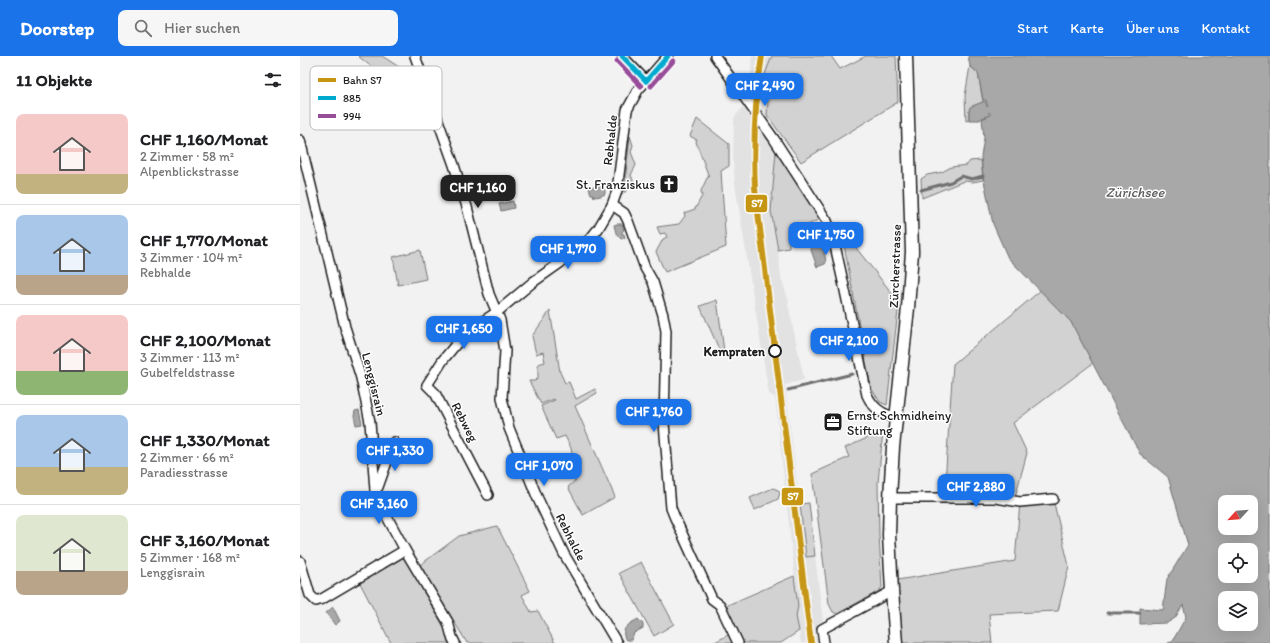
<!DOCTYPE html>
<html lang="de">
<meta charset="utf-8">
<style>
:root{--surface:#fff;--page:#f6f6f6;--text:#202124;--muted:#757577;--line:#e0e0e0;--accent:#1a73e8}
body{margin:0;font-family:Itim,sans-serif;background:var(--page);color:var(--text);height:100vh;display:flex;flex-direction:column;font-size:15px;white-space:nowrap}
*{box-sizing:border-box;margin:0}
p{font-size:13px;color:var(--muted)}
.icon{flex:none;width:22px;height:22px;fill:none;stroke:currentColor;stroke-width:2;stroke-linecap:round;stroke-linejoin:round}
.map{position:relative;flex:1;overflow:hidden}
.details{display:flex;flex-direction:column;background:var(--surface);width:300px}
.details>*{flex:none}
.needle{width:26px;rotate:244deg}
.buttons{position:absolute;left:918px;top:439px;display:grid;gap:8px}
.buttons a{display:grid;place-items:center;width:40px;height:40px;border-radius:8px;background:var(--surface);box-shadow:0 4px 16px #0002;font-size:20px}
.price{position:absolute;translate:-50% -34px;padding:0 9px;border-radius:8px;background:var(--accent);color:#fff;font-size:13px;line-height:26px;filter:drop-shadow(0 1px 2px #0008)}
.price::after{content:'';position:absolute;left:50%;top:24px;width:12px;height:9px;margin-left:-6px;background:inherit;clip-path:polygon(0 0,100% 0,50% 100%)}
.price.active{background:#222;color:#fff}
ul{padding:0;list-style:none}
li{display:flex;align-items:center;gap:12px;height:100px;padding:0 16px}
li+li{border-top:1px solid var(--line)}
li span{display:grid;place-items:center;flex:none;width:112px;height:80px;border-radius:8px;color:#555}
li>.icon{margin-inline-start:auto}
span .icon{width:48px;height:48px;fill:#fffc;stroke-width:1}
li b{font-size:17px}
h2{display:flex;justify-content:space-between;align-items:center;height:48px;padding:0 16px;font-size:17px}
header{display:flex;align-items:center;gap:24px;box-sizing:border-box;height:56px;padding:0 20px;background:var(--accent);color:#fff}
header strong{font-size:19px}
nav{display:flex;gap:22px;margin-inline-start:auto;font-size:14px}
.search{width:280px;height:36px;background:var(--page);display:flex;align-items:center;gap:10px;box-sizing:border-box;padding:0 14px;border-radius:8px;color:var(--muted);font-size:15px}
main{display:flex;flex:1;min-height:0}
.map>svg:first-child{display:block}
.built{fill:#e2e2e2}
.green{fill:#d2d2d2;stroke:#777}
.water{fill:#a8a8a8;stroke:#707070;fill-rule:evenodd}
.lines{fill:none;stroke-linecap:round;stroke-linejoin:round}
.stream{stroke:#707070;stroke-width:3}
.minor-casing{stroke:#1c1c1c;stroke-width:12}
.major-casing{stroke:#1c1c1c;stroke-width:15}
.minor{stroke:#fff;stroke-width:9}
.major{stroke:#fff;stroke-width:12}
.bus-1-casing{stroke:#fff;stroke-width:8}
.bus-2-casing{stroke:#fff;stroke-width:8}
.bus-1{stroke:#00a9ce;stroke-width:5}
.bus-2{stroke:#974c98;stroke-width:5}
.rail-1-casing{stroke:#fff;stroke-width:9}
.rail-1{stroke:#c69613;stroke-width:6}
.stop-dot{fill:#fff;stroke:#1c1c1c;stroke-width:2}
.labels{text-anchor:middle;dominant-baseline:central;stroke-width:3;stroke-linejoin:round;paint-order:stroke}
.street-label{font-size:13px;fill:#1c1c1c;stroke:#fff}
.poi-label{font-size:13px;fill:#1c1c1c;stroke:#fff;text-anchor:end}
.stop-label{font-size:13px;font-weight:bold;fill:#1c1c1c;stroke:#fff;text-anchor:end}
.water-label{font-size:14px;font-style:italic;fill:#5b5b5b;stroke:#fff}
.key{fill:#fff;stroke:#bbb;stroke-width:1}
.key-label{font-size:11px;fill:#1c1c1c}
.line-badge{stroke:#fff;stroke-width:1.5}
.badge-label{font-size:11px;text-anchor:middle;font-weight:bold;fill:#fff}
</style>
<header>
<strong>Doorstep</strong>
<div class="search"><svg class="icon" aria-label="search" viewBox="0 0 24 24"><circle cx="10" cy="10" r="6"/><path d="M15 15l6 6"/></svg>Hier suchen</div>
<nav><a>Start</a><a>Karte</a><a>Über uns</a><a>Kontakt</a></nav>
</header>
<main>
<section class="details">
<h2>11 Objekte<svg class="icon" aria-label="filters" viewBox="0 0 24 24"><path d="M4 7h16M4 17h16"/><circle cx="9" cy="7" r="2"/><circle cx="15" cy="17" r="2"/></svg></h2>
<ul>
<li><span style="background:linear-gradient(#f6c9c9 75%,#c2b280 0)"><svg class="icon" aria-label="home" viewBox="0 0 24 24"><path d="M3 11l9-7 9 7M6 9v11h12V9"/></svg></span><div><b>CHF 1,160/Monat</b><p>2 Zimmer · 58 m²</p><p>Alpenblickstrasse</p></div></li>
<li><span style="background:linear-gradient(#a9c7e8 75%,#b9a48a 0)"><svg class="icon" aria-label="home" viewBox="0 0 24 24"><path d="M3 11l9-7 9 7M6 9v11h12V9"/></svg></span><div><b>CHF 1,770/Monat</b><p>3 Zimmer · 104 m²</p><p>Rebhalde</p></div></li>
<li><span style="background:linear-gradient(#f6c9c9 70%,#8fb573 0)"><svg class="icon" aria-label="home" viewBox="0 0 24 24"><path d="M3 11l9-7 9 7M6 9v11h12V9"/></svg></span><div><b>CHF 2,100/Monat</b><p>3 Zimmer · 113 m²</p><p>Gubelfeldstrasse</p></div></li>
<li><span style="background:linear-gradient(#a9c7e8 65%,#c2b280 0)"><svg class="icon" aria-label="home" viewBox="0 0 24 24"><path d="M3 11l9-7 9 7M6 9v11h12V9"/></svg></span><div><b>CHF 1,330/Monat</b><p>2 Zimmer · 66 m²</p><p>Paradiesstrasse</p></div></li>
<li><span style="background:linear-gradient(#dfe7d0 70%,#b9a48a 0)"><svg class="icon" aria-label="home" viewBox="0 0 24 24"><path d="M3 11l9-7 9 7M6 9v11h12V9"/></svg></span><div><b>CHF 3,160/Monat</b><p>5 Zimmer · 168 m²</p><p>Lenggisrain</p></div></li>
</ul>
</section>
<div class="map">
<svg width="970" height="587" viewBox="0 0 970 587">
<rect width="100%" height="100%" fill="#f2f2f2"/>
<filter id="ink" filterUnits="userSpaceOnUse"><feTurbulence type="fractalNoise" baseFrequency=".025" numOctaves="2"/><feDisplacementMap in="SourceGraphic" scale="8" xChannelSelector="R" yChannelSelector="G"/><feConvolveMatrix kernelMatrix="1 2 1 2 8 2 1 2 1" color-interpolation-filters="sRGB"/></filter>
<g filter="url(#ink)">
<polygon class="built" points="452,0 472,0 464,21 468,46 467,79 475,90 476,95 471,155 478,194 481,221 489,246 488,248 504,323 504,324 485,329 506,501 515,500 523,565 518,568 520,587 501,587 496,560 498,550 475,341 469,338 435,128 433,104 434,62 445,48 451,18"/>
<g class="green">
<polygon points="58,0 82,0 113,20 125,49 123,52"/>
<polygon points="472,0 531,0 540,13 566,0 596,0 598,46 501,106 467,59 468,46 464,21"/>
<polygon points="670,10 678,17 683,46 671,51 669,55 669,64 666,65 665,40"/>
<polygon points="397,63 429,88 429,110 421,115 426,191 365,216 356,196 363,183 367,181 365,177 360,178 357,171 379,168 385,160 384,157 395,153 402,140 401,135 407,122 409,121 396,86 397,84 390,80"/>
<polygon points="330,80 333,89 331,96 336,109 331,119 334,127 330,129 326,136 324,136"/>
<polygon points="476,95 520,163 489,178 489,192 478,194 471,155"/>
<polygon points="681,104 683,124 673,126 664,125 622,142 621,123 627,119 642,116 651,111 667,109 670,105"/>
<polygon points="541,173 599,246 587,349 580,346 571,332"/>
<polygon points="120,194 126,223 98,229 93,201"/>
<polygon points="741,234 771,266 793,307 713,367 727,397 714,445 644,442 653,308"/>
<polygon points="417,244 424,295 422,300 400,250"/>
<polygon points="250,255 260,316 265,327 269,326 276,343 295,333 297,337 275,350 315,441 283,459 268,431 276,424 271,392 265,380 256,383 241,350 255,344 254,343 241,348 229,325 235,325 238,322 238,308 245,306 243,296 236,298 232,280"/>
<polygon points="583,375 578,427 579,479 582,531 579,535 537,558 533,556 529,548 512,418 549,401 545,392"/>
<polygon points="473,432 478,434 480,437 478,443 455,454 450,442"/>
<polygon points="753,443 769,510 758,555 689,558 692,587 596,587 591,525 715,505 720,446"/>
<polygon points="509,447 515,500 506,501 500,448"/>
<polygon points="197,470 230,535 222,539 231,556 238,555 255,587 167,587 120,509 159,480"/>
<polygon points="104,501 153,587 91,587 60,527"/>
<polygon points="341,506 374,568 354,580 319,517"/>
<polygon points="494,520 498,550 496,560 499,575 481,587 441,587 423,551"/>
<polygon points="430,578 434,587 413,587"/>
</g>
<g class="water">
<path d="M668,0H970V587H868L872,586L886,561L883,549L875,562L867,567L840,568V552L863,554L867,523L888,489L868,421L840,398L771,266L708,202L693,168L683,120L681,101L684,82L682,63L691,59L689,56V59L680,63V64H669V55L670,51L685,45L687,51L688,50L686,44H683L678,17L670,10ZM925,446H951V472H925ZM925,494H951V520H925ZM925,542H951V568H925Z"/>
<polygon points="303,129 305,135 305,138 301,140 294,141 293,138 291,138 289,132"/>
<polygon points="213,145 214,152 201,155 199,148"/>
<polygon points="317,168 322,168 324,174 322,176 322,178 324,178 325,182 321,183 316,177 314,169"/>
<polygon points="521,188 524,194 526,206 525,208 517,211 510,191"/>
<polygon points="59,354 62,368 56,369 54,360 55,355"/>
<polygon points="33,551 40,565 35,569 26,557"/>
<path d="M338,563L343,568V572L334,577L331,584H326C319,573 329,568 338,563Z"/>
</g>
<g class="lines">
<g class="stream">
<polyline points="621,134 651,126 661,120 672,123 683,120"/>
<polyline points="488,334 552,318"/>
<polyline points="807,557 840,557"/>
</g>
<g class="minor-casing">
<g id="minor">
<polyline points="115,0 154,109 167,151 189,238 200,264 205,295 202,342 209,372 238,443 264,498 317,587"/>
<polyline points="322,0 346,25"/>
<path d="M415,0L474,83L527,165L534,185L544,230L567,339C573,352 582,359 596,361"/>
<polyline points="0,84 45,271 61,322 70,366 75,434 79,446 105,494 148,566 152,581 155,587"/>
<polyline points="312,149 324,157 328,165 345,212 353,226 363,259 366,275 364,367 371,452 375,462 412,543 420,549 438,587"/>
<polyline points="75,434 78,431 94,386"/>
<polyline points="188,439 135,337 127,329 143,304 157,287 171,273 197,256 233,226 277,195 290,183 298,173 312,149 317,135 327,54 338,34 368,0"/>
<polyline points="590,442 696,442 720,446 753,443"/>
<polyline points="0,505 10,539 16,545 22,543 105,494"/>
<polyline points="524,587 522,573 592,535"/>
</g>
</g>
<g class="major-casing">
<polyline id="major" points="596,587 592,535 589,479 590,442 593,391 608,252 612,196 606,0"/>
</g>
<use href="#minor" class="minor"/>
<use href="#major" class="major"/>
<g class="bus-1-casing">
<g id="bus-1">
<polyline points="322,0 346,25"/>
<polyline points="346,25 368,0"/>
</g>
</g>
<g class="bus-2-casing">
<g id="bus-2">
<polyline points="317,5 341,30"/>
<polyline points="351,30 373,5"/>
</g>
</g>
<use href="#bus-1" class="bus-1"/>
<use href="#bus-2" class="bus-2"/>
<g class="rail-1-casing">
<path id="rail-1" d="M462,0C455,44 453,88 455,132L511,587"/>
</g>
<use href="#rail-1" class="rail-1"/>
</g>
</g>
<defs>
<g id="church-square" transform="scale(1)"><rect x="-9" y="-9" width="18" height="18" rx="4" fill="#1c1c1c" stroke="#fff"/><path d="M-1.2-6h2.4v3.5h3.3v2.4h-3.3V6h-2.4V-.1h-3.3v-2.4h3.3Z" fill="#fff"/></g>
<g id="office-square" transform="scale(1)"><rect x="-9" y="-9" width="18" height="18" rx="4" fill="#1c1c1c" stroke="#fff"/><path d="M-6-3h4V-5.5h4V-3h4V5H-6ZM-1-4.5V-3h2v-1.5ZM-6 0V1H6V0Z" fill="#fff"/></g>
</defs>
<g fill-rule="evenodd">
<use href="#church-square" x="369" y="128"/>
<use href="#office-square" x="533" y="366"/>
</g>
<circle class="stop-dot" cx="475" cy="295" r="6"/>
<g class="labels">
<g class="street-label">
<text transform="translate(310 84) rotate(-84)">Rebhalde</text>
<text transform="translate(595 210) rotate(-88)">Zürcherstrasse</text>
<text transform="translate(74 328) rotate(76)">Lenggisrain</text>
<text transform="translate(165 366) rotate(63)">Rebweg</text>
<text transform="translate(271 481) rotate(63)">Rebhalde</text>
</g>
<g class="poi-label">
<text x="355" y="128">St. Franziskus</text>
<text x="547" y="359" text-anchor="start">Ernst Schmidheiny<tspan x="547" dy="15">Stiftung</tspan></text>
</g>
<g class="stop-label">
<text x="465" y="295">Kempraten</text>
</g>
<g class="water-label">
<text x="835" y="136">Zürichsee</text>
</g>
</g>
<rect x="10" y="10" width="132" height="64" rx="6" class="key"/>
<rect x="18" y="22" width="18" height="4" fill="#c69613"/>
<rect x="18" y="40" width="18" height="4" fill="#00a9ce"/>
<rect x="18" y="58" width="18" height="4" fill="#974c98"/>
<g class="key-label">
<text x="43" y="28">Bahn S7</text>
<text x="43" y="46">885</text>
<text x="43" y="64">994</text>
</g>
<g class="line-badge">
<rect x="445" y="138" width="23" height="19" rx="4" fill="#c69613"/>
<rect x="481" y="431" width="23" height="19" rx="4" fill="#c69613"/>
</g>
<g class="badge-label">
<text x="457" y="151">S7</text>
<text x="493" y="444">S7</text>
</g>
</svg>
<div class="buttons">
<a><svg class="needle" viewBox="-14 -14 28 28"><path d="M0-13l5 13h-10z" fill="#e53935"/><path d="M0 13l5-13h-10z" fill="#757577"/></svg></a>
<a><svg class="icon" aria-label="locate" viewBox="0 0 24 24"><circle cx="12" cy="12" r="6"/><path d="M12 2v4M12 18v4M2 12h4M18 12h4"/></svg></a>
<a><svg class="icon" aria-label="layers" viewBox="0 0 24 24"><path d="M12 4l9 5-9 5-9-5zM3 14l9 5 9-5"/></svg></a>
</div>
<b class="price" style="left:465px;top:51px">CHF 2,490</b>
<b class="price active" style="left:178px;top:153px">CHF 1,160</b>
<b class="price" style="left:526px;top:200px">CHF 1,750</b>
<b class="price" style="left:268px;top:214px">CHF 1,770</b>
<b class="price" style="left:164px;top:294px">CHF 1,650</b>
<b class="price" style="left:549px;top:306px">CHF 2,100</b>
<b class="price" style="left:354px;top:377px">CHF 1,760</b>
<b class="price" style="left:95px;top:416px">CHF 1,330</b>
<b class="price" style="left:244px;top:431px">CHF 1,070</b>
<b class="price" style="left:676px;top:452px">CHF 2,880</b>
<b class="price" style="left:79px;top:469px">CHF 3,160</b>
</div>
</main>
